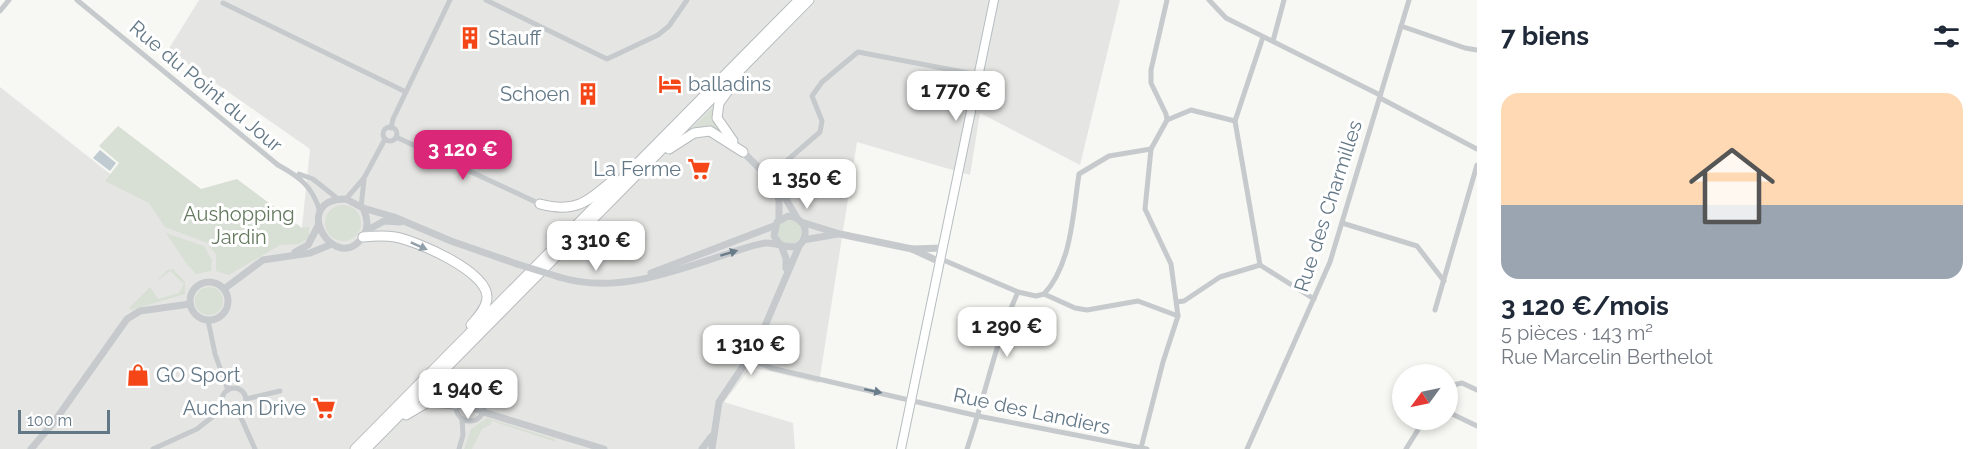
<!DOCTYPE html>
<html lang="fr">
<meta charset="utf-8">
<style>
:root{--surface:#fff;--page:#f6f6f7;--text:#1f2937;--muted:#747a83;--accent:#db2777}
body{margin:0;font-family:Raleway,sans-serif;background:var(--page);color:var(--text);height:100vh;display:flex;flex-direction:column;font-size:22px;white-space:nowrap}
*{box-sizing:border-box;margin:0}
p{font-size:20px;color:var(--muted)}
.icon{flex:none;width:33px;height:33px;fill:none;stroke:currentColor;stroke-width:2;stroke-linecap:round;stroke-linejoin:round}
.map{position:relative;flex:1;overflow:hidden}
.details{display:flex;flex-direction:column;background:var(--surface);width:510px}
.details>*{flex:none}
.needle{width:39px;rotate:237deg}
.fabs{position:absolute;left:1392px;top:364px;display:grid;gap:12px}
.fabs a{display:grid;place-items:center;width:66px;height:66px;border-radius:50%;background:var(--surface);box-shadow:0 3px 9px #0003;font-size:30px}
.scale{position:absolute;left:18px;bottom:15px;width:92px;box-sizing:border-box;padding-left:6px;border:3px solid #637887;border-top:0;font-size:16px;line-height:21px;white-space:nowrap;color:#637887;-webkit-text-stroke:4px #fff;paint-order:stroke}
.price{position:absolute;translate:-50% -51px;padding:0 14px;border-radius:12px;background:#fff;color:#222;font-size:20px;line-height:39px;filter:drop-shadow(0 2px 3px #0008)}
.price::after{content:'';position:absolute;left:50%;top:36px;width:18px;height:14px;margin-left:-9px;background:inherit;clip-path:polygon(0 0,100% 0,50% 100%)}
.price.selected{background:var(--accent);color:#fff}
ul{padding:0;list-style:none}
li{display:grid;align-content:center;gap:12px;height:318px;padding:0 24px}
li span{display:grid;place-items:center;height:186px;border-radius:18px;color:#555}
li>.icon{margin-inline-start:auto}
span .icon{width:108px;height:108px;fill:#fffc;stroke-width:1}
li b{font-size:26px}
h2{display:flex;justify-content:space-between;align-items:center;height:72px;padding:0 24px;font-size:26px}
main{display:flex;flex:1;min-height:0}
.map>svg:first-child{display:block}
.built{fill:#e5e6e4}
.green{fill:#d8dfd4}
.water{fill:#bfcbd0}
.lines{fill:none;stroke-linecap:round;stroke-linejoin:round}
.secondary-casing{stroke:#b6bcc0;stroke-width:10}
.trunk-casing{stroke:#b8bcbf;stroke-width:11}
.minor{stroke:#c6cacd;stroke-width:5}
.tertiary{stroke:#c6cacd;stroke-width:7}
.secondary{stroke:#fff;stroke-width:8}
.trunk{stroke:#fff;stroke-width:9}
.tertiary-bridge{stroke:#c6cacd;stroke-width:7}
.oneway{fill:#92a0ab}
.oneway2{fill:#687c8a}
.labels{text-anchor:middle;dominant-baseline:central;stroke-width:6;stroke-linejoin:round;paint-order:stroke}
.poi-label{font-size:20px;fill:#637887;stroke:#fff;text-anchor:start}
.street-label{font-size:20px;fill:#637887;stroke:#fff}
.park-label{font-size:20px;fill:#64795e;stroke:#fff}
</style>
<main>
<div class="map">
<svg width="1477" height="449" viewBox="0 0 1477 449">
<rect width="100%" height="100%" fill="#f7f7f3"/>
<polygon class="built" points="199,0 1120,0 1080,165 980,113 970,175 857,142 819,383 751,367 724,402 793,423 795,449 0,449 0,87 109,173 243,262 268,238 301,237 310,149 168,50"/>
<g class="green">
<polygon points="717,103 715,118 718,129 685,135"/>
<polygon points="118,126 201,189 237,179 302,228 309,227 309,238 299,244 280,245 229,275 216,271 216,255 207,243 165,227 149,203 105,181 119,163 99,146"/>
<circle cx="343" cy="223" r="18"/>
<circle cx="789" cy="232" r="12"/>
<polygon points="166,233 204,246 212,260 211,271 196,274 186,263"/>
<polygon points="173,269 185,282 185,294 131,310 129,308 150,287 158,299 179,293 184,284 170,271 156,282 167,270"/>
<circle cx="209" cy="301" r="14"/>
<polygon points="487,418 555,439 556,442 492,421 490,425 482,429 472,449 464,449 471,429"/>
</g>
<polygon class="water" points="100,150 116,163 110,171 93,158"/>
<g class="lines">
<g class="secondary-casing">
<polyline id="secondary" points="901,449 994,0"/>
</g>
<g class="trunk-casing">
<g id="trunk">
<polyline points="730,88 719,103 717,118 733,141"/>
<polyline points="669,149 694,133 710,131 743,152"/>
<path d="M540,204C574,213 587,203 612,181"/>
<path d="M363,237C373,236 384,235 395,237C417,241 487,271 487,297C487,308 477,318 471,325"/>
<polyline points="406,415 428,402 456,404"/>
<polyline points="355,449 799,0"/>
<polyline points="366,449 809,0"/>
</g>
</g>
<g class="minor">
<path d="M77,0L278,165C300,177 313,187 320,212"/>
<polyline points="486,0 607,59 658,35 669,26 687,0"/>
<polyline points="1209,0 1226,18 1380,95"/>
<polyline points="223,3 406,92"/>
<polyline points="0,11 9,0"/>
<polyline points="1401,26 1465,48 1477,50"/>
<polyline points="1273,41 1284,0"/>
<polyline points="1380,98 1477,149"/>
<polyline points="1167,120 1191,110 1235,121"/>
<circle cx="390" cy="134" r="7"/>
<polyline points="391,128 393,119 450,0"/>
<polyline points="396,137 540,204"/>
<polyline points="299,174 313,179 338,199"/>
<polyline points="768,177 820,132 822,121 812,96 822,82 858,52 979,75"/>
<polyline points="346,199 364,178 385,139"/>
<polyline points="361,207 364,180"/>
<polyline points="1342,223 1417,246 1444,281"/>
<polyline points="941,259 1018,292 1036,296 1044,294 1075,308 1087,310 1138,301 1178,316"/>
<polyline points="1260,265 1235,121 1263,37"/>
<polyline points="1260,265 1314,299"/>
<path d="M1044,294C1072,264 1073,212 1079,174L1109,156L1151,149"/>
<polyline points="1177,302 1184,301 1220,277 1260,265"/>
<polyline points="1435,310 1477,165"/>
<polyline points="208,320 215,354 228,390"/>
<polyline points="748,358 771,368 978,416 1147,449"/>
<polyline points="1448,386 1462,383 1477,390"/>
<circle cx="234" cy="400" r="12"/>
<circle cx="470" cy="407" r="14"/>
<polyline points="246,399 280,391"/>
<polyline points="456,404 483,412"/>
<polyline points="238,411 255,449"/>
<polyline points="1448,412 1477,426"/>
<polyline points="1141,448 1163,362 1178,316 1171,264 1145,209 1151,149 1167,120 1166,114 1151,83 1151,70 1167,0"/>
<polyline points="153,449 197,429 225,407"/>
<polyline points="459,449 463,435 462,419"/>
<path d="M967,449C985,397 995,342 1018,292"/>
<polyline points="1247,449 1330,262 1409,0"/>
<polyline points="1406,449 1424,420"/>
</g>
<g class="tertiary">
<polyline points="743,152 780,189 797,218"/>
<polyline points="773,183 779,200 779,219"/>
<path d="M363,208C367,217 369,227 364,235C337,279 287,199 346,199L363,208L394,217L451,241L517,264"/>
<polyline points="801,222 840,234 912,249 943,248"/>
<polyline points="366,231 384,221 400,222"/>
<polyline points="803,240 838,234"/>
<polyline points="781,245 786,258 786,268"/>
<polyline points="912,249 940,262"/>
<polyline points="295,252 308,245 318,226"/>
<polyline points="651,273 774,226"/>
<path d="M559,277C619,296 682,268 739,250C748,247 757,244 766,243C779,242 802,257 805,234C806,224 798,217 788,216L777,222L774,236L780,245"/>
<circle cx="209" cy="301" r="19"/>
<polyline points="224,289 263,260 310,253 332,244"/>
<polyline points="483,412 604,449"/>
<polyline points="31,449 54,422 127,319 140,311 190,304"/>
<polyline points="702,449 712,436"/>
<polyline points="712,449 719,402 756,347 800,244"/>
</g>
<use href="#secondary" class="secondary"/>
<use href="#trunk" class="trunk"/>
<polyline class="tertiary-bridge" points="517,264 559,277"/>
</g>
<defs><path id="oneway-solid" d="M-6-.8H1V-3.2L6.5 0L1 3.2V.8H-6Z" transform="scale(1.5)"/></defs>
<use class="oneway" href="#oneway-solid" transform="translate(419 246) rotate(24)"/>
<g class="oneway2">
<use href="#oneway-solid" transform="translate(729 253) rotate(-17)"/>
<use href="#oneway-solid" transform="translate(873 391) rotate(12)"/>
</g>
<defs>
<g id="building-bare" transform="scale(1.8)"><path d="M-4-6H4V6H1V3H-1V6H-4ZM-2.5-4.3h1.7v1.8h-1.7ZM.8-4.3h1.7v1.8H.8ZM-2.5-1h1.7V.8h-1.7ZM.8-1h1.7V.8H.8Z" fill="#f44616" stroke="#fff" stroke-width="2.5" paint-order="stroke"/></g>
<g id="hotel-bare" transform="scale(1.8)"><path d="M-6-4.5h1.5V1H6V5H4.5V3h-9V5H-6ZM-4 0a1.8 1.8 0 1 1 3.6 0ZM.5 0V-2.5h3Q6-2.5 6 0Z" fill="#f44616" stroke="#fff" stroke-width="2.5" paint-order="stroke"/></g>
<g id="supermarket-bare" transform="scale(1.8)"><path d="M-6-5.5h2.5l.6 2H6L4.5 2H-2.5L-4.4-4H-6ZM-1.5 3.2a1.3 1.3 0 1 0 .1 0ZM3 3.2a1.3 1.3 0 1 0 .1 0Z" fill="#f44616" stroke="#fff" stroke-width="2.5" paint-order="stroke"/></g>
<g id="shop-bare" transform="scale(1.8)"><path d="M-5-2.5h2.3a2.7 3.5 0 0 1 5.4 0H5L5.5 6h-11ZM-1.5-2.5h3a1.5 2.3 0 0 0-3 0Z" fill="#f44616" stroke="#fff" stroke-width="2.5" paint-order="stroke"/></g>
</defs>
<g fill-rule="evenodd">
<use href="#building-bare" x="470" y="38"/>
<use href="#hotel-bare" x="670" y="84"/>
<use href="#building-bare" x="588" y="94"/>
<use href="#supermarket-bare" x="699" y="169"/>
<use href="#shop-bare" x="138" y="375"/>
<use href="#supermarket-bare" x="324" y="408"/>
</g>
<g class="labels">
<g class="poi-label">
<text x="488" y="38">Stauff</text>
<text x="688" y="84">balladins</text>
<text x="570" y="94" text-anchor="end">Schoen</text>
<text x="681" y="169" text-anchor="end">La Ferme</text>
<text x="156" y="375">GO Sport</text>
<text x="306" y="408" text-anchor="end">Auchan Drive</text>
</g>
<g class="street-label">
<text transform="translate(206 86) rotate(40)">Rue du Point du Jour</text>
<text transform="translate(1328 206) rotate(-72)">Rue des Charmilles</text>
<text transform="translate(1032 411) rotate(12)">Rue des Landiers</text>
</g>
<g class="park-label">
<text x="239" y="214">Aushopping<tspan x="239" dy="23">Jardin</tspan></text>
</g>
</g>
</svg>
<div class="fabs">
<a><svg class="needle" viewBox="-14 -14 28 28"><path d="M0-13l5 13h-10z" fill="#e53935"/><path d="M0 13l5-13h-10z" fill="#747a83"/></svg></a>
</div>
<div class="scale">100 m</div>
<b class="price" style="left:956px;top:122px">1 770 €</b>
<b class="price selected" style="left:463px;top:181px">3 120 €</b>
<b class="price" style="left:807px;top:210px">1 350 €</b>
<b class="price" style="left:596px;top:272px">3 310 €</b>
<b class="price" style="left:1007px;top:358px">1 290 €</b>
<b class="price" style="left:751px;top:376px">1 310 €</b>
<b class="price" style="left:468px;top:420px">1 940 €</b>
</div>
<section class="details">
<h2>7 biens<svg class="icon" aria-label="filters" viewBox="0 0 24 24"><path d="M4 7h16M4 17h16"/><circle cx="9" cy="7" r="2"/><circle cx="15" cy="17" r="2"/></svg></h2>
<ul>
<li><span style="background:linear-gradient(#ffd9b3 60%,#9aa5b1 0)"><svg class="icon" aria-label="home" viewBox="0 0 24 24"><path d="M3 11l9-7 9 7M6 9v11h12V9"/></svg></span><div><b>3 120 €/mois</b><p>5 pièces · 143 m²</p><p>Rue Marcelin Berthelot</p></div></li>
</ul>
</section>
</main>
